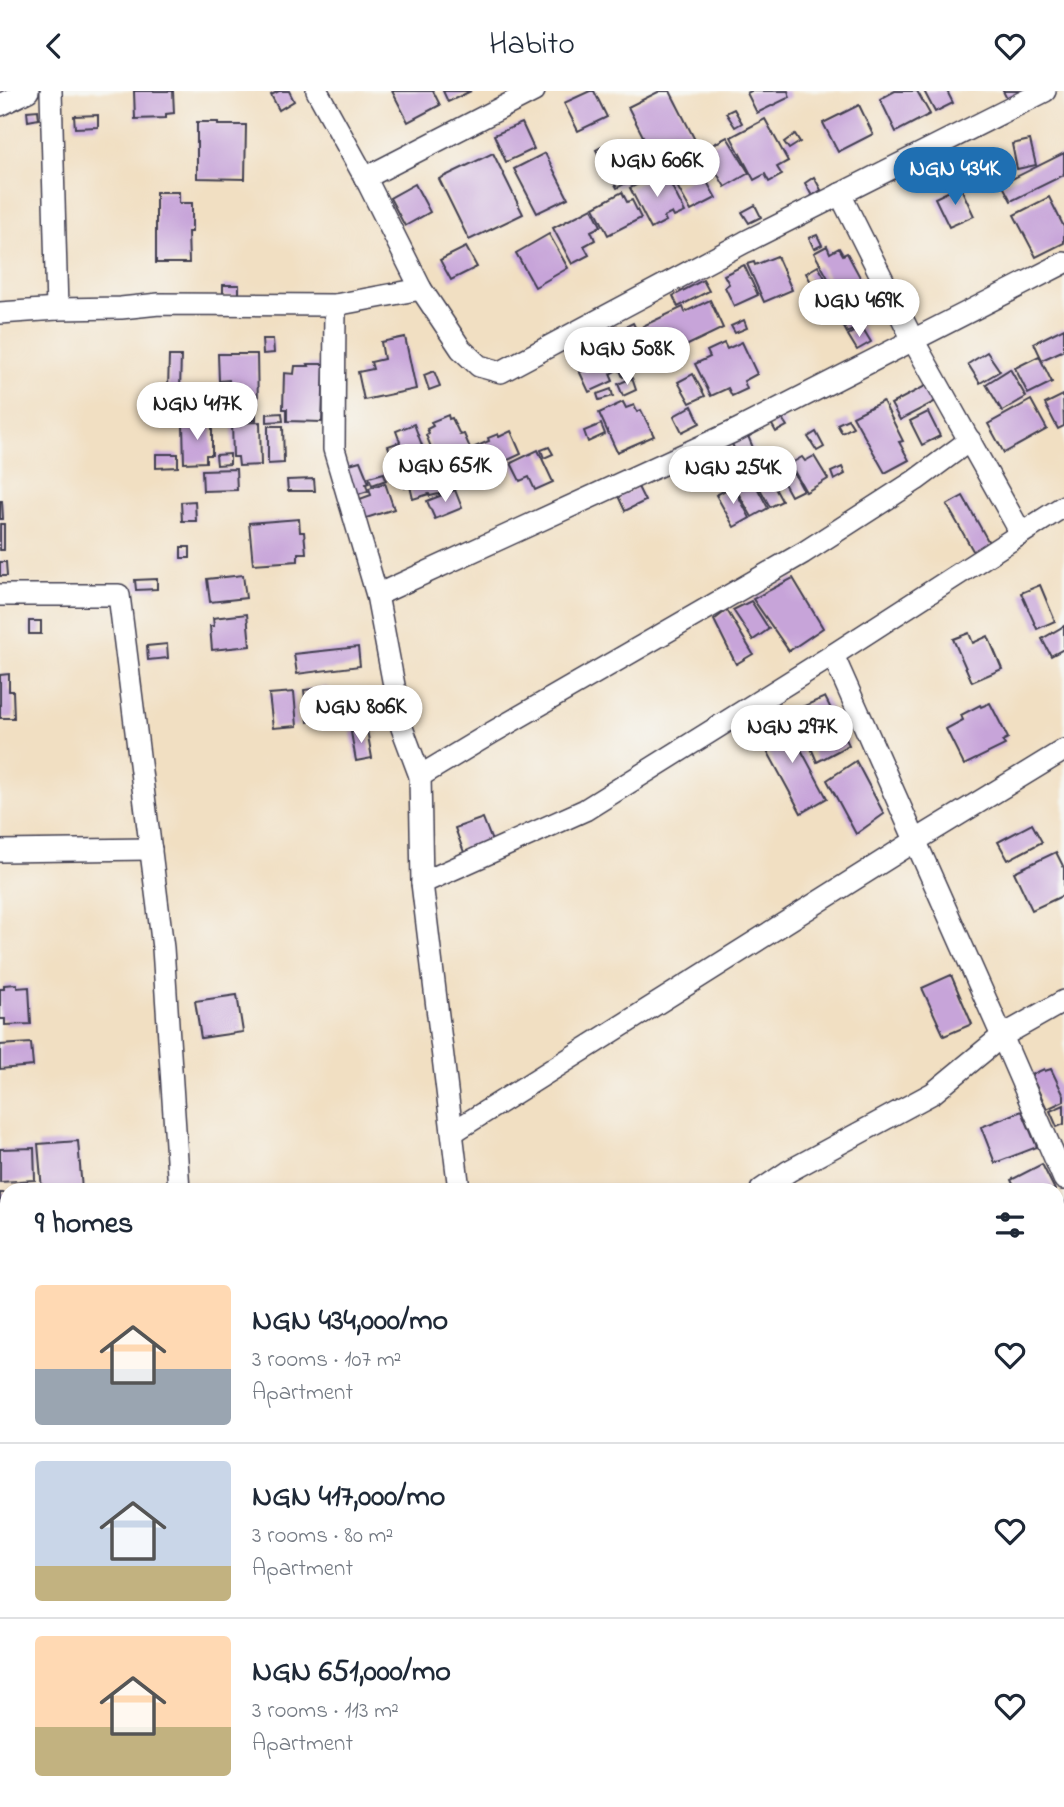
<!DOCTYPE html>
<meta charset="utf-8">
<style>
:root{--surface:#fff;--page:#f2f2f3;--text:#1f2937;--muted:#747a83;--line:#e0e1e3;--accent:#1f6fb2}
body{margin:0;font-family:"Indie Flower",sans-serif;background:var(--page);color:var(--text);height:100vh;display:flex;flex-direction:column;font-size:26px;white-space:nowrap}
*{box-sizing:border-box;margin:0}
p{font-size:23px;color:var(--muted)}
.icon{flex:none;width:38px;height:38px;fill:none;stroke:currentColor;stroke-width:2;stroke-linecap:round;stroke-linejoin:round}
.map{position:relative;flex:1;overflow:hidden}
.drawer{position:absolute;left:0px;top:1092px;width:1064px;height:625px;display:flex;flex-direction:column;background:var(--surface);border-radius:21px 21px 0 0;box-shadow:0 4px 10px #0003}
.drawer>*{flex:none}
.price{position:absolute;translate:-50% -60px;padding:0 16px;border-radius:24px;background:#fff;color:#222;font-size:23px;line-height:46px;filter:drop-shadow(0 2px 4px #0008)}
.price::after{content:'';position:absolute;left:50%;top:42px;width:21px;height:16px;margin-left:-10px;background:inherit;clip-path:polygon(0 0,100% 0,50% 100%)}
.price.selected{background:var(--accent);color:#fff}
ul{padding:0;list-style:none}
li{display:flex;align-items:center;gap:21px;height:175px;padding:0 35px}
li+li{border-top:2px solid var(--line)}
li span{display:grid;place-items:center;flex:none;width:196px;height:140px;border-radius:7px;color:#555}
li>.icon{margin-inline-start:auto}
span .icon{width:84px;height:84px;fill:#fffc;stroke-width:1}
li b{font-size:30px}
h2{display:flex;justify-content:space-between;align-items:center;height:84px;padding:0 35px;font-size:30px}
header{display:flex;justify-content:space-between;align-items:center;height:91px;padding:0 35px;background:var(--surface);font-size:32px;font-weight:600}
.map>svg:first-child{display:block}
.building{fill:#c7a4d9}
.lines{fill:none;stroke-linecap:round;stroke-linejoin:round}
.street-casing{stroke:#413e4f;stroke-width:24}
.street{stroke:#fff;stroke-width:21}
</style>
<header><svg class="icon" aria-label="back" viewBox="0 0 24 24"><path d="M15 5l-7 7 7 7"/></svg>Habito<svg class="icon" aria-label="heart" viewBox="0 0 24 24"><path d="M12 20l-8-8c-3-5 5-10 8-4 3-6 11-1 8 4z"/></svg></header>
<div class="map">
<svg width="1064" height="1716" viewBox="0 0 1064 1716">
<rect width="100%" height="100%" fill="#f6f6f2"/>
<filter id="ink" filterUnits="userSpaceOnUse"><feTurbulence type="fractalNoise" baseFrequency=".0143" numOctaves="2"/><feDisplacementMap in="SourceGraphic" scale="14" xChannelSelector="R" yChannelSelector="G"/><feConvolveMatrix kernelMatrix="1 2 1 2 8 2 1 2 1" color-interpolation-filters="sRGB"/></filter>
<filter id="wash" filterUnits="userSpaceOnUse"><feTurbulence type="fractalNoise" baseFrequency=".00686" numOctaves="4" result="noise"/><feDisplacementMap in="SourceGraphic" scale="28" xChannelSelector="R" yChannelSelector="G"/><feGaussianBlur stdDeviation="1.57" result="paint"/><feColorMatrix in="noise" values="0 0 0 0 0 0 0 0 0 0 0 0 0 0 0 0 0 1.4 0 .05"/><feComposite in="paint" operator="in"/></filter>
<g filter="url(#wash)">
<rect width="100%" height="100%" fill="#f1dfc2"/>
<g id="blocks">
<g class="building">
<polygon points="134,0 173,0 174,22 166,23 166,27 135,28"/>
<polygon points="279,0 289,0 294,10 279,19 271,4"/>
<polygon points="392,0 433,0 440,14 408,31"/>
<polygon points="443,0 471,0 448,11"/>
<polygon points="590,0 594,0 607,26 578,40 564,12"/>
<polygon points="660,0 670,0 696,51 662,68 658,59 652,63 628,16"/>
<polygon points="751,0 788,0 790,6 757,22 747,2"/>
<polygon points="895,0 917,0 930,23 896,41 880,8"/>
<polygon points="924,0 947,0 953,12 935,21"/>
<polygon points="1003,0 1037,0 1010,14"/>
<polygon points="859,14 873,43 838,61 823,32"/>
<polygon points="734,18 742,32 735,36 726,22"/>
<polygon points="38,19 39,28 28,30 27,20"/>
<polygon points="98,24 98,36 75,37 74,25"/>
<polygon points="765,28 788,70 777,76 782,84 769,91 765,83 754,89 731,46"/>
<polygon points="197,31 218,31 218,34 246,34 245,88 197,87"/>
<polygon points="522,32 534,58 506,71 494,44"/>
<polygon points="795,43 800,51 789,58 784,51"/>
<polygon points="727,46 749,82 725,96 703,59"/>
<polygon points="614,49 619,58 628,53 644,82 617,97 596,59"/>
<polygon points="1030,49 1036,74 1017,78 1012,53"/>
<polygon points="493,62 523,123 469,149 439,88"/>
<polygon points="545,62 568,107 537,122 514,78"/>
<polygon points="1064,62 1064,84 1011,110 1002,93"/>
<polygon points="664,80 685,121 674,126 672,122 664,126 666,130 651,138 630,97"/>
<polygon points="702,82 716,107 691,120 677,95"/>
<polygon points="814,86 821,99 812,105 805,92"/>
<polygon points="415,93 430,121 405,135 390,107"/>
<polygon points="960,95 974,125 949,136 935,107"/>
<polygon points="156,101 179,101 179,112 192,112 192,141 188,141 189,172 156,172"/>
<polygon points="622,101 627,111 632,109 641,127 608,144 594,116"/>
<polygon points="1049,106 1064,136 1064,152 1036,166 1014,124"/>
<polygon points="755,114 761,126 749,132 742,121"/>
<polygon points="592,117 601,135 591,140 595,149 584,155 589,164 572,173 553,137"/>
<polygon points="549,143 568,177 535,196 516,162"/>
<polygon points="817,144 822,154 814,158 809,147"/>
<polygon points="827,155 830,162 839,157 843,164 847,162 861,188 830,205 822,190 828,187 814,162"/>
<polygon points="466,156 477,176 451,189 440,169"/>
<polygon points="777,165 792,199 764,211 747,173 754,171 755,174"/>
<polygon points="744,174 758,204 734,215 725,196 729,193 724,184"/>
<polygon points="818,175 825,187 812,193 806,182"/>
<polygon points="703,189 709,200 678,216 673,205"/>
<polygon points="864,190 873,205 859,213 850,198"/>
<rect x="223" y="194" width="16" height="11"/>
<polygon points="844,200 853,216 838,223 830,208"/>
<polygon points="710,209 723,237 659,268 643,235 683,216 685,221"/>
<polygon points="853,219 862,234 847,242 839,227"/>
<polygon points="744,229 747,237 735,242 731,235"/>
<polygon points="633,232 650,266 637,272 622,243 625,253 615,258 607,240 617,235 619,239"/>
<polygon points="862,236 871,251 857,259 848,244"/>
<polygon points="1064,237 1064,259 1042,269 1034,252"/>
<polygon points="601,243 604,251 596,255 592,246"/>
<polygon points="405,246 416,298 364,309 358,281 373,278 371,271 384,268 381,251"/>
<polygon points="262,248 273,248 274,262 263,263"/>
<polygon points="742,251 757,283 744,290 747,298 732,305 728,297 711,305 695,273 710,266 707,260 724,252 727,258"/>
<polygon points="597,255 599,260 604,257 615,280 610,283 613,290 589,301 575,271 581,268 579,264"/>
<polygon points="987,261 1000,280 980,292 968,273"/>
<polygon points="218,263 257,263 258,316 236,316 236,308 230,308 229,289 219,290"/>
<polygon points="169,265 181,265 180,298 168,297"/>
<polygon points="1039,265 1052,291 1028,303 1015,277"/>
<polygon points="632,266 638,279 623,286 617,273"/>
<polygon points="308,273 324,273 322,331 287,330 287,318 283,318 284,282 294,283 295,275 309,275"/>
<polygon points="1010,278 1026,306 1002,320 986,293"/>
<polygon points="434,280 440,295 429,299 424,284"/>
<polygon points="693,283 705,305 690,312 678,291"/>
<polygon points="632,287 636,299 623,305 618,293"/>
<polygon points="927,294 936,310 900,329 891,313"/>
<polygon points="611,298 613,305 599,309 597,303"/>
<polygon points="1063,304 1064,335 1058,338 1045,313"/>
<polygon points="1031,309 1047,338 1004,362 988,333"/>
<polygon points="883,310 903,350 899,351 909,369 885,382 853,325"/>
<polygon points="623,311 626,317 634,314 637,321 641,319 654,345 617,361 599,322"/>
<polygon points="692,315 700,332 682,341 674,325"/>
<rect x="245" y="318" width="11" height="11"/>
<polygon points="928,321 940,345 922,354 910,330"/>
<polygon points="282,322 283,330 267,331 267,323"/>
<polygon points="448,324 449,328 452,327 460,344 464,343 473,364 440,378 426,344 429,342 427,338 433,335 431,331"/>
<polygon points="781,326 787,335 776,341 771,332"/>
<polygon points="848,328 853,336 842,342 837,333"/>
<polygon points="260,331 261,374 239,375 238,366 233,366 232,332"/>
<polygon points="183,333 212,333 212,364 206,364 206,371 184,372"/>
<polygon points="414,333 429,373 409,380 408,378 398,381 388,355 400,351 396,340"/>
<polygon points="601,333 605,343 588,351 584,340"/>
<polygon points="268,335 283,335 284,372 268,373"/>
<polygon points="511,340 521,363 486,379 475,356 489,350 488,347 498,343 499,346"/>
<polygon points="816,341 824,356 817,360 808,346"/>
<polygon points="748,345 754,359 738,366 732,353"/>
<polygon points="549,356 553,363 544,367 541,359"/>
<polygon points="538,359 553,391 535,399 529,386 520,390 511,372"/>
<polygon points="156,363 178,363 178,376 156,377"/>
<polygon points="230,363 230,373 217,374 216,364"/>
<polygon points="476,365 482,380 451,394 445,379"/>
<polygon points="814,365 828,388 806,401 790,373 802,366 805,370"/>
<polygon points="786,367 803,399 791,405 774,374"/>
<polygon points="360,370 369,392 366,393 368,400 352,405 342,375"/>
<polygon points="842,376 845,383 834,389 831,381"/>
<polygon points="435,377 443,402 430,405 429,403 413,408 410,395 405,397 402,386"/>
<polygon points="236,378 237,399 203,400 202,379"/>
<polygon points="765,379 782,410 770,416 753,385"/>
<polygon points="384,382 386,389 372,394 369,386"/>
<polygon points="751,385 768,417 752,426 734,395"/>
<polygon points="314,388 315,400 288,400 287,389"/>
<polygon points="385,392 394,418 363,428 357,409 371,404 369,397"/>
<polygon points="733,395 750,427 734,436 716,404"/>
<polygon points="638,396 645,410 625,420 618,405"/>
<polygon points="455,399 462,417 435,428 427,410"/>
<polygon points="963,405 992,457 976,465 947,414"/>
<polygon points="0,410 2,410 3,428 0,428"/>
<polygon points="195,410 196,430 182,430 181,411"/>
<polygon points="299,428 300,441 304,441 306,462 298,462 298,470 253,473 249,432"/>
<rect x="0" y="433" width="4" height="26"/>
<rect x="181" y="456" width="9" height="11"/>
<polygon points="0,471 6,471 7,485 0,485"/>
<polygon points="243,484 246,507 210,511 207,488"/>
<polygon points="793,487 823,537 789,560 753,508"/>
<polygon points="157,488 157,498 136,499 135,489"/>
<polygon points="1040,494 1055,530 1037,538 1021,502"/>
<polygon points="751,510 769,538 753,549 733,519"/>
<polygon points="727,519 753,563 736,573 714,529"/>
<polygon points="247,523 250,555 212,559 210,535 214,535 213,527"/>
<rect x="29" y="530" width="12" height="13"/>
<polygon points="1064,535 1064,558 1051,565 1042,548"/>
<polygon points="969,542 973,552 988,545 1002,578 972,591 953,548"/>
<polygon points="167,553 168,567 148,569 147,555"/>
<polygon points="358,556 360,575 297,583 294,563"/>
<polygon points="9,583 9,600 13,600 14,627 0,627 0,584"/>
<polygon points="327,596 331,628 308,631 304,599"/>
<polygon points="294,601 297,635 273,637 269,603"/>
<polygon points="825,606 849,654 817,671 795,619"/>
<polygon points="990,612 1008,647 1002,650 1005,654 964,674 946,638 963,629 961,624 980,614 981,616"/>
<polygon points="784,627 827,707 801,722 757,641"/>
<polygon points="367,639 372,667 356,670 351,641"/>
<polygon points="856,670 884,723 856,743 827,689"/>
<polygon points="483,727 493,753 465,764 455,737"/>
<polygon points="1032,733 1042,751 1008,769 998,751"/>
<polygon points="1056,761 1064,777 1064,804 1032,819 1014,781"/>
<polygon points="951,884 972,933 944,945 922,897"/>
<polygon points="17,893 17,897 29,896 31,933 5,934 5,928 0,928 0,898 4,898 4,894"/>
<polygon points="237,904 243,941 201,947 195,910"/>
<polygon points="31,952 33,975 0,978 0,954"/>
<polygon points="1044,978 1045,980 1051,978 1064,1005 1064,1010 1047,1018 1031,984"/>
<polygon points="1064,1014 1064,1033 1057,1036 1050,1020"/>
<polygon points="1022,1020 1037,1056 995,1072 981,1036"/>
<polygon points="78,1050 82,1099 42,1099 38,1053"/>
<polygon points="34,1057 35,1089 0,1091 0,1058"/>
<polygon points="1042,1073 1055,1099 1016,1099 1011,1089"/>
<rect x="0" y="1102" width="7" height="33"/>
<polygon points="1064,1111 1064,1133 1062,1134 1064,1138 1064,1147 1057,1151 1057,1115"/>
<polygon points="1062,1352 1064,1377 1058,1379 1057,1353"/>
</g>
</g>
</g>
<g filter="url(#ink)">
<use href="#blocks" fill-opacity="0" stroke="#413e4f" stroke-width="2"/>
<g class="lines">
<g class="street-casing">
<g id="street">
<polyline points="51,0 57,218"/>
<polyline points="317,0 369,94 421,198 461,258 479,275 501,281 745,151 1045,0"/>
<polyline points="0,14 28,0"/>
<polyline points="365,87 534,0"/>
<polyline points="840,103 913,249 1021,442"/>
<polyline points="335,214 334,358 377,504 402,637 420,685 422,792 459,1099"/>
<polyline points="0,222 57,218 121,217 159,213 335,214 421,198"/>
<polyline points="0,504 119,504 163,857 179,1099"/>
<polyline points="377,504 737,339 1064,172"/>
<polyline points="833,564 1002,945 1064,1088"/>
<polyline points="420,685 493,641 803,462 916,389 970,349"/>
<polyline points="0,760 151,758"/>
<polyline points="422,792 585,719 833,564 1064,415"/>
<polyline points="453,1041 915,750 1064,659"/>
<polyline points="761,1099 789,1080 933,1002 1002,945 1064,910"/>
<polyline points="1057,1162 1064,1158"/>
<polyline points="1057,1246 1064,1242"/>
<polyline points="1057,1449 1064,1482"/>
<polyline points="0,1477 7,1474"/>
<polyline points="1057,1659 1064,1658"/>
<polyline points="302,1710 304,1716"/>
<polyline points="873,1710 874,1716"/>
<polyline points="199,1716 211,1710"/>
<polyline points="613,1716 618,1710"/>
</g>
</g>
<use href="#street" class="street"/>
</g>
</g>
</svg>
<b class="price" style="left:657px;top:108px">NGN 606K</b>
<b class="price selected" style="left:955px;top:116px">NGN 434K</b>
<b class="price" style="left:859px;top:248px">NGN 469K</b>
<b class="price" style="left:627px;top:296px">NGN 508K</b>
<b class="price" style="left:197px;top:351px">NGN 417K</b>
<b class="price" style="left:445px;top:413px">NGN 651K</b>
<b class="price" style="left:733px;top:415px">NGN 254K</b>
<b class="price" style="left:361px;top:654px">NGN 806K</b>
<b class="price" style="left:792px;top:674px">NGN 297K</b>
<section class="drawer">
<h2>9 homes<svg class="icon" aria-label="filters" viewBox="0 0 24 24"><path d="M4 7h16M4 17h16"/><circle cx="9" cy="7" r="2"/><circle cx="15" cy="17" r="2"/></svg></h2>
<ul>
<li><span style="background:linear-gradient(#ffd9b3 60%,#9aa5b1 0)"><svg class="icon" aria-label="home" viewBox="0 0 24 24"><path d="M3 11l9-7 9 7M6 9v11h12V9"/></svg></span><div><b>NGN 434,000/mo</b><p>3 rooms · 107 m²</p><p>Apartment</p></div><svg class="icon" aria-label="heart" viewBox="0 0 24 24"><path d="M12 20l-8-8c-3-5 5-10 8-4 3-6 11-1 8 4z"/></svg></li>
<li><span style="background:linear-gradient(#c9d6e8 75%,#c2b280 0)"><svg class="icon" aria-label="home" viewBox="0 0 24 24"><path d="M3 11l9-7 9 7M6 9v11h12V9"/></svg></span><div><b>NGN 417,000/mo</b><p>3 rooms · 80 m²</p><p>Apartment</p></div><svg class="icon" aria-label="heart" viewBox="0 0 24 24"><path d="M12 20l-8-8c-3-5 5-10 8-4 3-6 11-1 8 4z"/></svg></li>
<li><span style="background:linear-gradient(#ffd9b3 65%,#c2b280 0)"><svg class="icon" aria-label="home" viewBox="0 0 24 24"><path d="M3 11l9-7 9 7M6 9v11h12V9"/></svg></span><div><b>NGN 651,000/mo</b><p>3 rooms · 113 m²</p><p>Apartment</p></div><svg class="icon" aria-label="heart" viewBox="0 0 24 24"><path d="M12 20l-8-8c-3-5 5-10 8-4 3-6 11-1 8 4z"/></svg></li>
</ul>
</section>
</div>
